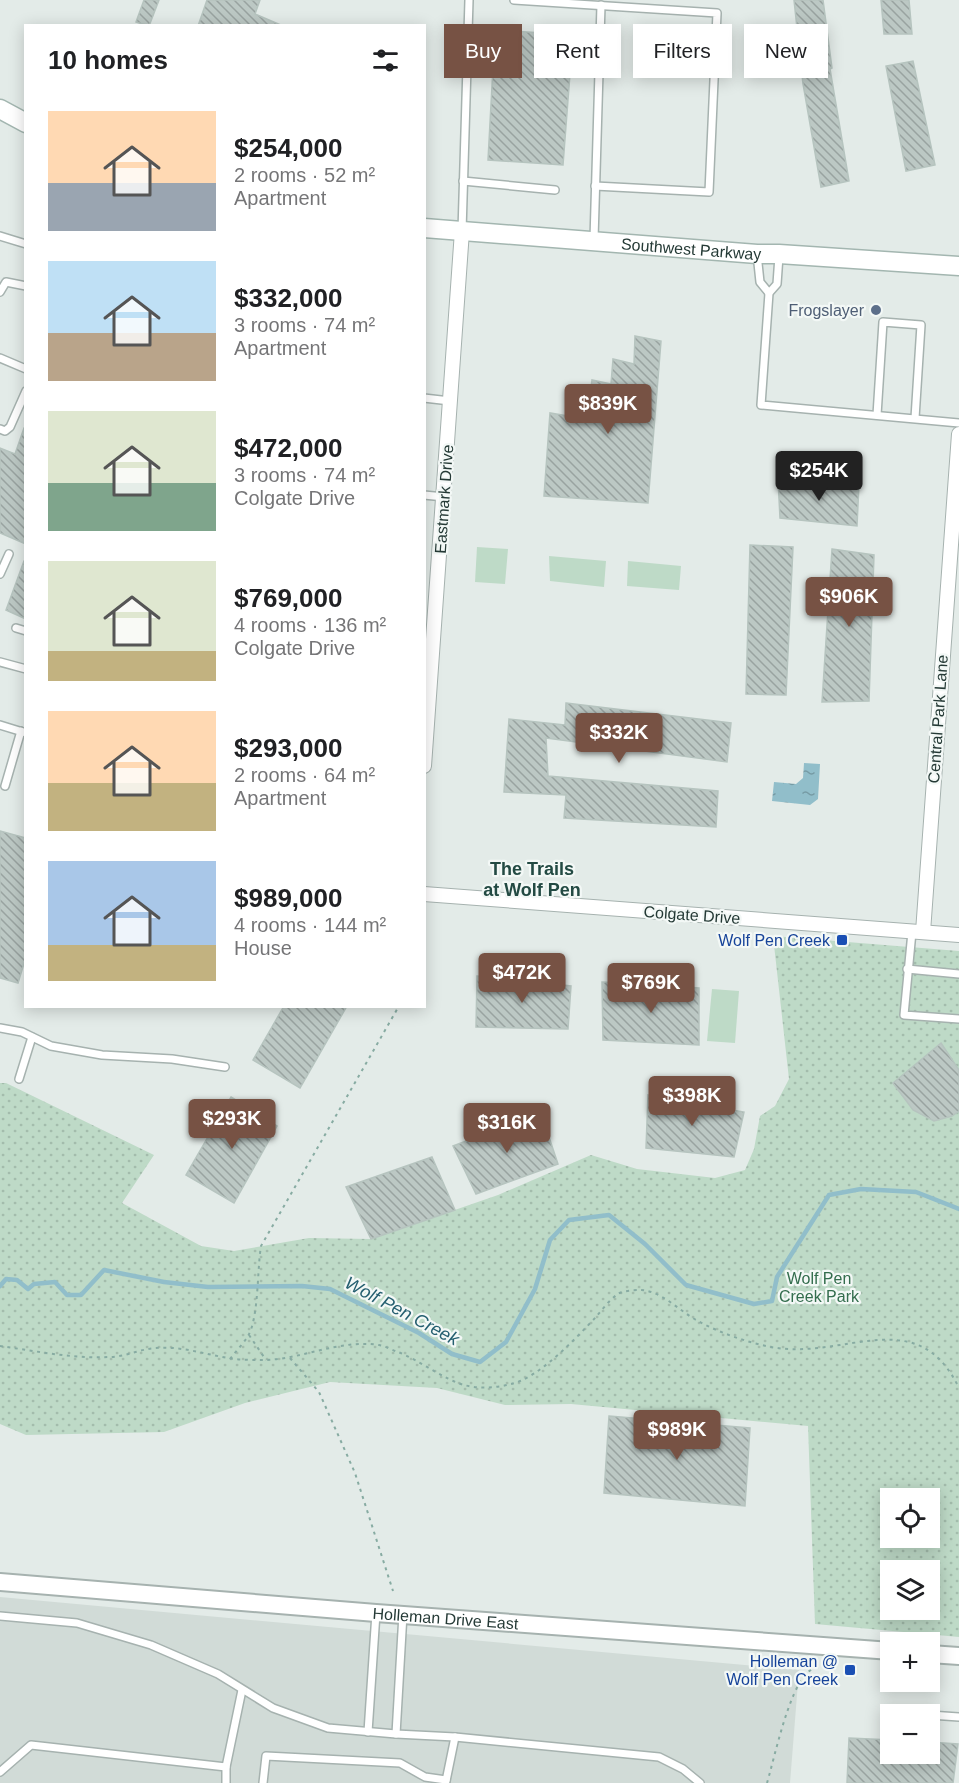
<!DOCTYPE html>
<meta charset="utf-8">
<style>
:root{--surface:#fff;--page:#f6f6f6;--text:#202124;--muted:#757577;--accent:#775244}
body{margin:0;font-family:Helvetica,sans-serif;background:var(--page);color:var(--text);height:100vh;display:flex;flex-direction:column;font-size:22px;white-space:nowrap}
*{box-sizing:border-box;margin:0}
p{font-size:20px;color:var(--muted)}
.icon{flex:none;width:33px;height:33px;fill:none;stroke:currentColor;stroke-width:2;stroke-linecap:round;stroke-linejoin:round}
.map{position:relative;flex:1;overflow:hidden}
.details{position:absolute;left:24px;top:24px;width:402px;height:984px;display:flex;flex-direction:column;background:var(--surface);border-radius:0px;box-shadow:0 3px 15px #0003}
.details>*{flex:none}
.top-card{position:absolute;left:444px;top:24px;width:424px;height:54px;display:flex;gap:12px}
.controls{position:absolute;left:880px;top:1488px;display:grid;gap:12px}
.controls a{display:grid;place-items:center;width:60px;height:60px;border-radius:0px;background:var(--surface);box-shadow:0 3px 15px #0003;font-size:30px}
.price{position:absolute;translate:-50% -51px;padding:0 14px;border-radius:6px;background:var(--accent);color:#fff;font-size:20px;line-height:39px;filter:drop-shadow(0 2px 3px #0008)}
.price::after{content:'';position:absolute;left:50%;top:36px;width:18px;height:14px;margin-left:-9px;background:inherit;clip-path:polygon(0 0,100% 0,50% 100%)}
.price.selected{background:#222;color:#fff}
ul{padding:0;list-style:none}
li{display:flex;align-items:center;gap:18px;height:150px;padding:0 24px}
li span{display:grid;place-items:center;flex:none;width:168px;height:120px;border-radius:0px;color:#555}
li>.icon{margin-inline-start:auto}
span .icon{width:72px;height:72px;fill:#fffc;stroke-width:1}
li b{font-size:26px}
h2{display:flex;justify-content:space-between;align-items:center;height:72px;padding:0 24px;font-size:26px}
.tag{padding:0 21px;border-radius:0px;background:var(--surface);box-shadow:0 3px 15px #0003;font-size:21px;line-height:54px}
.tag.selected{background:var(--accent);color:#fff}
.map>svg:first-child{display:block}
.built{fill:#d1dbd7}
.park{fill:url(#park-dots);fill-rule:evenodd}
.garden{fill:#bedac7}
.water{fill:url(#water-ripples)}
.lines{fill:none;stroke-linecap:round;stroke-linejoin:round}
.stream{stroke:#91beca;stroke-width:4.5}
.building{fill:url(#building-back-hatch);stroke:#b6c4bf;stroke-width:1.5}
.service-casing{stroke:#a6b2af;stroke-width:10}
.minor-casing{stroke:#a6b2af;stroke-width:16}
.tertiary-casing{stroke:#a6b2af;stroke-width:20}
.secondary-casing{stroke:#a3b6b0;stroke-width:21}
.path{stroke:#87aba2;stroke-width:2;stroke-dasharray:3 4.5;stroke-linecap:butt}
.service{stroke:#fff;stroke-width:7}
.minor{stroke:#fff;stroke-width:14}
.tertiary{stroke:#fff;stroke-width:16}
.secondary{stroke:#fff;stroke-width:18}
.service-dot{fill:#5c6f8a;stroke:#f3f8f6;stroke-width:2}
.transit-dot{fill:#1a4fb4;stroke:#f3f8f6;stroke-width:2}
.labels{text-anchor:middle;dominant-baseline:central;stroke-width:4.5;stroke-linejoin:round;paint-order:stroke}
.street-label{font-size:16px;fill:#253a36;stroke:#f3f8f6}
.service-label{font-size:16px;fill:#4e5e75;stroke:#f3f8f6;text-anchor:end}
.transit-label{font-size:16px;fill:#164399;stroke:#f3f8f6;text-anchor:end}
.park-label{font-size:16px;fill:#336d4d;stroke:#f3f8f6}
.neighbourhood-label{font-size:18px;font-weight:bold;fill:#234a43;stroke:#f3f8f6}
.water-label{font-size:18px;font-style:italic;fill:#255f70;stroke:#f3f8f6}
</style>
<div class="map">
<svg width="959" height="1783" viewBox="0 0 959 1783">
<defs>
<pattern id="park-dots" width="8" height="8" patternUnits="userSpaceOnUse" patternTransform="scale(1.5)"><rect width="8" height="8" fill="#bedac7"/><path d="M2 2h.1M6 6h.1" fill="none" stroke="#a3bcac" stroke-width="1.8" stroke-linecap="round"/></pattern>
<pattern id="water-ripples" width="26" height="14" patternUnits="userSpaceOnUse" patternTransform="scale(1.5)"><rect width="26" height="14" fill="#91beca"/><path d="M2 4q2-2 4 0t4 0M15 11q2-2 4 0t4 0" fill="none" stroke="#769ba5"/></pattern>
<pattern id="building-back-hatch" width="6" height="6" patternUnits="userSpaceOnUse" patternTransform="scale(1.5)"><rect width="6" height="6" fill="#bcc8c4"/><path d="M-1 5l2 2M0 0l6 6M5-1l2 2" fill="none" stroke="#99a3a0"/></pattern>
</defs>
<rect width="100%" height="100%" fill="#e3ebe8"/>
<polygon class="built" points="0,1597 799,1670 790,1783 0,1783"/>
<path class="park" d="M773,936L959,951V1637L815,1624L808,1426L571,1404L505,1405L437,1388L330,1382L245,1403L164,1432L26,1435L0,1424V1083H6L154,1155L122,1203L201,1246L234,1251L309,1238L371,1239L498,1195L591,1155L637,1169L715,1178L745,1170L754,1149L760,1116L775,1106L789,1079ZM891,1498H930V1538H891ZM891,1570H930V1610H891Z"/>
<g class="garden">
<polygon points="477,547 508,549 505,584 475,582"/>
<polygon points="549,556 606,561 604,587 550,581"/>
<polygon points="628,561 681,566 679,590 627,586"/>
<polygon points="712,989 739,991 735,1043 707,1041"/>
</g>
<polygon class="water" points="804,763 820,764 818,799 810,805 772,801 774,782 796,784 803,778"/>
<g class="lines">
<polyline class="stream" points="0,1286 6,1279 17,1280 28,1289 34,1284 55,1282 67,1295 81,1295 104,1270 164,1282 208,1287 302,1286 330,1289 419,1333 452,1354 480,1362 506,1342 535,1289 550,1240 569,1220 609,1215 645,1244 686,1285 754,1304 772,1301 777,1277 829,1195 861,1189 916,1192 959,1209"/>
</g>
<g class="building">
<polygon points="144,0 159,0 149,26 136,22"/>
<polygon points="207,0 260,0 255,14 283,26 198,26"/>
<polygon points="794,0 823,0 832,68 830,69 849,181 821,187 803,84"/>
<polygon points="881,0 909,0 912,34 884,34"/>
<polygon points="495,30 573,35 563,165 488,160"/>
<polygon points="913,61 935,165 906,171 886,66"/>
<polygon points="635,336 661,341 648,503 544,496 550,413 568,416 571,394 590,396 592,380 611,384 613,359 634,364"/>
<polygon points="24,428 26,428 26,544 0,533 0,448 15,454"/>
<polygon points="778,479 859,484 857,526 780,518"/>
<polygon points="750,545 793,547 786,695 746,694"/>
<polygon points="832,549 874,555 869,701 822,702"/>
<polygon points="24,561 26,561 26,619 6,610"/>
<polygon points="566,703 731,723 727,762 546,738 548,776 718,791 716,827 564,818 566,795 504,792 509,719 565,725"/>
<polygon points="0,831 26,838 26,957 18,983 0,978"/>
<polygon points="477,976 571,986 568,1029 476,1027"/>
<polygon points="602,982 699,988 699,1045 603,1040"/>
<polygon points="284,1006 347,1006 300,1088 253,1060"/>
<polygon points="941,1043 959,1070 959,1111 952,1116 934,1121 913,1110 893,1083"/>
<polygon points="648,1095 744,1112 734,1157 646,1148"/>
<polygon points="231,1097 277,1126 234,1203 186,1175"/>
<polygon points="541,1113 558,1164 476,1194 453,1146"/>
<polygon points="432,1157 455,1210 371,1239 346,1187"/>
<polygon points="609,1416 750,1428 745,1506 604,1493"/>
<polygon points="849,1738 891,1740 891,1754 930,1754 930,1742 958,1744 953,1783 847,1783"/>
</g>
<g class="lines">
<g class="service-casing">
<g id="service">
<polyline points="514,0 717,13 709,192 595,186"/>
<polyline points="463,181 555,190"/>
<polyline points="462,231 469,0"/>
<polyline points="0,236 26,244"/>
<polyline points="594,239 601,5"/>
<polyline points="757,254 760,282 769,293"/>
<polyline points="779,256 777,284 769,293 761,405 959,423"/>
<polyline points="0,292 6,282 26,286"/>
<polyline points="0,358 26,369"/>
<polyline points="424,398 450,401"/>
<polyline points="877,415 883,322 921,325 915,418"/>
<polyline points="0,429 5,431 10,427 26,391"/>
<polyline points="424,495 444,497"/>
<polyline points="0,574 9,554"/>
<polyline points="16,628 26,631"/>
<polyline points="0,662 26,669"/>
<polyline points="0,725 26,733"/>
<polyline points="5,786 21,731"/>
<polyline points="912,932 904,1015 959,1019"/>
<polyline points="907,969 959,974"/>
<polyline points="0,1028 22,1032 51,1046 102,1055 172,1059 225,1067"/>
<polyline points="19,1079 32,1037"/>
<polyline points="0,1616 77,1623 151,1645 218,1674 273,1708 328,1728 396,1734 455,1737 659,1757 683,1769 700,1783"/>
<polyline points="921,1714 923,1714"/>
<polyline points="930,1715 959,1717"/>
<polyline points="368,1732 376,1613"/>
<polyline points="396,1734 403,1614"/>
<polyline points="0,1772 31,1745 226,1767 242,1690"/>
<polyline points="446,1781 455,1737"/>
<polyline points="226,1783 226,1767"/>
<polyline points="263,1783 266,1756 400,1763 425,1777 446,1780"/>
</g>
</g>
<g class="minor-casing">
<g id="minor">
<polyline points="424,766 462,231"/>
<polyline points="424,894 959,935"/>
<polyline points="923,932 959,434"/>
</g>
</g>
<g class="tertiary-casing">
<g id="tertiary">
<path id="s1" d="M0,1582L376,1613L891,1651"/>
<polyline points="930,1654 959,1656"/>
</g>
</g>
<g class="secondary-casing">
<g id="secondary">
<polyline points="0,109 26,123"/>
<path id="s2" d="M424,228L757,254H779L959,266"/>
</g>
</g>
<g class="path">
<polyline points="249,1335 266,1360"/>
<path d="M0,1346C36,1351 73,1359 109,1357C125,1357 140,1349 156,1348C181,1346 204,1354 228,1358C240,1360 253,1360 265,1360C303,1359 340,1339 379,1345C385,1346 392,1350 398,1352C419,1360 445,1380 464,1385C479,1389 496,1388 511,1384C539,1378 576,1338 596,1317C602,1310 610,1299 618,1294C622,1291 633,1290 638,1290C660,1289 679,1311 698,1321C720,1333 746,1342 771,1347C844,1361 917,1301 959,1388"/>
<polyline points="290,1358 319,1392 355,1473 393,1591"/>
<path d="M230,1359C236,1351 243,1344 248,1336C259,1317 257,1270 261,1246L399,1006"/>
<path d="M767,1783C775,1756 788,1692 807,1673C813,1667 821,1667 829,1665"/>
</g>
<use href="#service" class="service"/>
<use href="#minor" class="minor"/>
<use href="#tertiary" class="tertiary"/>
<use href="#secondary" class="secondary"/>
</g>
<circle class="service-dot" cx="876" cy="310" r="6"/>
<g class="transit-dot">
<rect x="836" y="934" width="12" height="12" rx="3"/>
<rect x="844" y="1664" width="12" height="12" rx="3"/>
</g>
<g class="labels">
<g class="street-label">
<text stroke="none"><textPath href="#s2" startOffset="268">Southwest Parkway</textPath></text>
<text transform="translate(444 499) rotate(-86)">Eastmark Drive</text>
<text transform="translate(938 719) rotate(-86)">Central Park Lane</text>
<text transform="translate(692 915) rotate(4)">Colgate Drive</text>
<text stroke="none"><textPath href="#s1" startOffset="447">Holleman Drive East</textPath></text>
</g>
<g class="service-label">
<text x="864" y="310">Frogslayer</text>
</g>
<g class="transit-label">
<text x="830" y="940">Wolf Pen Creek</text>
<text x="838" y="1661">Holleman @<tspan x="838" dy="18">Wolf Pen Creek</tspan></text>
</g>
<g class="park-label">
<text x="819" y="1278">Wolf Pen<tspan x="819" dy="18">Creek Park</tspan></text>
</g>
<g class="neighbourhood-label">
<text x="532" y="869">The Trails<tspan x="532" dy="21">at Wolf Pen</tspan></text>
</g>
<g class="water-label">
<text transform="translate(402 1311) rotate(28)">Wolf Pen Creek</text>
</g>
</g>
</svg>
<div class="controls">
<a><svg class="icon" aria-label="locate" viewBox="0 0 24 24"><circle cx="12" cy="12" r="6"/><path d="M12 2v4M12 18v4M2 12h4M18 12h4"/></svg></a>
<a><svg class="icon" aria-label="layers" viewBox="0 0 24 24"><path d="M12 4l9 5-9 5-9-5zM3 14l9 5 9-5"/></svg></a>
<a>+</a>
<a>−</a>
</div>
<b class="price" style="left:608px;top:435px">$839K</b>
<b class="price selected" style="left:819px;top:502px">$254K</b>
<b class="price" style="left:849px;top:628px">$906K</b>
<b class="price" style="left:619px;top:764px">$332K</b>
<b class="price" style="left:522px;top:1004px">$472K</b>
<b class="price" style="left:651px;top:1014px">$769K</b>
<b class="price" style="left:692px;top:1127px">$398K</b>
<b class="price" style="left:232px;top:1150px">$293K</b>
<b class="price" style="left:507px;top:1154px">$316K</b>
<b class="price" style="left:677px;top:1461px">$989K</b>
<div class="top-card">
<a class="tag selected">Buy</a>
<a class="tag">Rent</a>
<a class="tag">Filters</a>
<a class="tag">New</a>
</div>
<section class="details">
<h2>10 homes<svg class="icon" aria-label="filters" viewBox="0 0 24 24"><path d="M4 7h16M4 17h16"/><circle cx="9" cy="7" r="2"/><circle cx="15" cy="17" r="2"/></svg></h2>
<ul>
<li><span style="background:linear-gradient(#ffd9b3 60%,#9aa5b1 0)"><svg class="icon" aria-label="home" viewBox="0 0 24 24"><path d="M3 11l9-7 9 7M6 9v11h12V9"/></svg></span><div><b>$254,000</b><p>2 rooms · 52 m²</p><p>Apartment</p></div></li>
<li><span style="background:linear-gradient(#bfe0f5 60%,#b9a48a 0)"><svg class="icon" aria-label="home" viewBox="0 0 24 24"><path d="M3 11l9-7 9 7M6 9v11h12V9"/></svg></span><div><b>$332,000</b><p>3 rooms · 74 m²</p><p>Apartment</p></div></li>
<li><span style="background:linear-gradient(#dfe7d0 60%,#7fa58c 0)"><svg class="icon" aria-label="home" viewBox="0 0 24 24"><path d="M3 11l9-7 9 7M6 9v11h12V9"/></svg></span><div><b>$472,000</b><p>3 rooms · 74 m²</p><p>Colgate Drive</p></div></li>
<li><span style="background:linear-gradient(#dfe7d0 75%,#c2b280 0)"><svg class="icon" aria-label="home" viewBox="0 0 24 24"><path d="M3 11l9-7 9 7M6 9v11h12V9"/></svg></span><div><b>$769,000</b><p>4 rooms · 136 m²</p><p>Colgate Drive</p></div></li>
<li><span style="background:linear-gradient(#ffd9b3 60%,#c2b280 0)"><svg class="icon" aria-label="home" viewBox="0 0 24 24"><path d="M3 11l9-7 9 7M6 9v11h12V9"/></svg></span><div><b>$293,000</b><p>2 rooms · 64 m²</p><p>Apartment</p></div></li>
<li><span style="background:linear-gradient(#a9c7e8 70%,#c2b280 0)"><svg class="icon" aria-label="home" viewBox="0 0 24 24"><path d="M3 11l9-7 9 7M6 9v11h12V9"/></svg></span><div><b>$989,000</b><p>4 rooms · 144 m²</p><p>House</p></div></li>
</ul>
</section>
</div>
